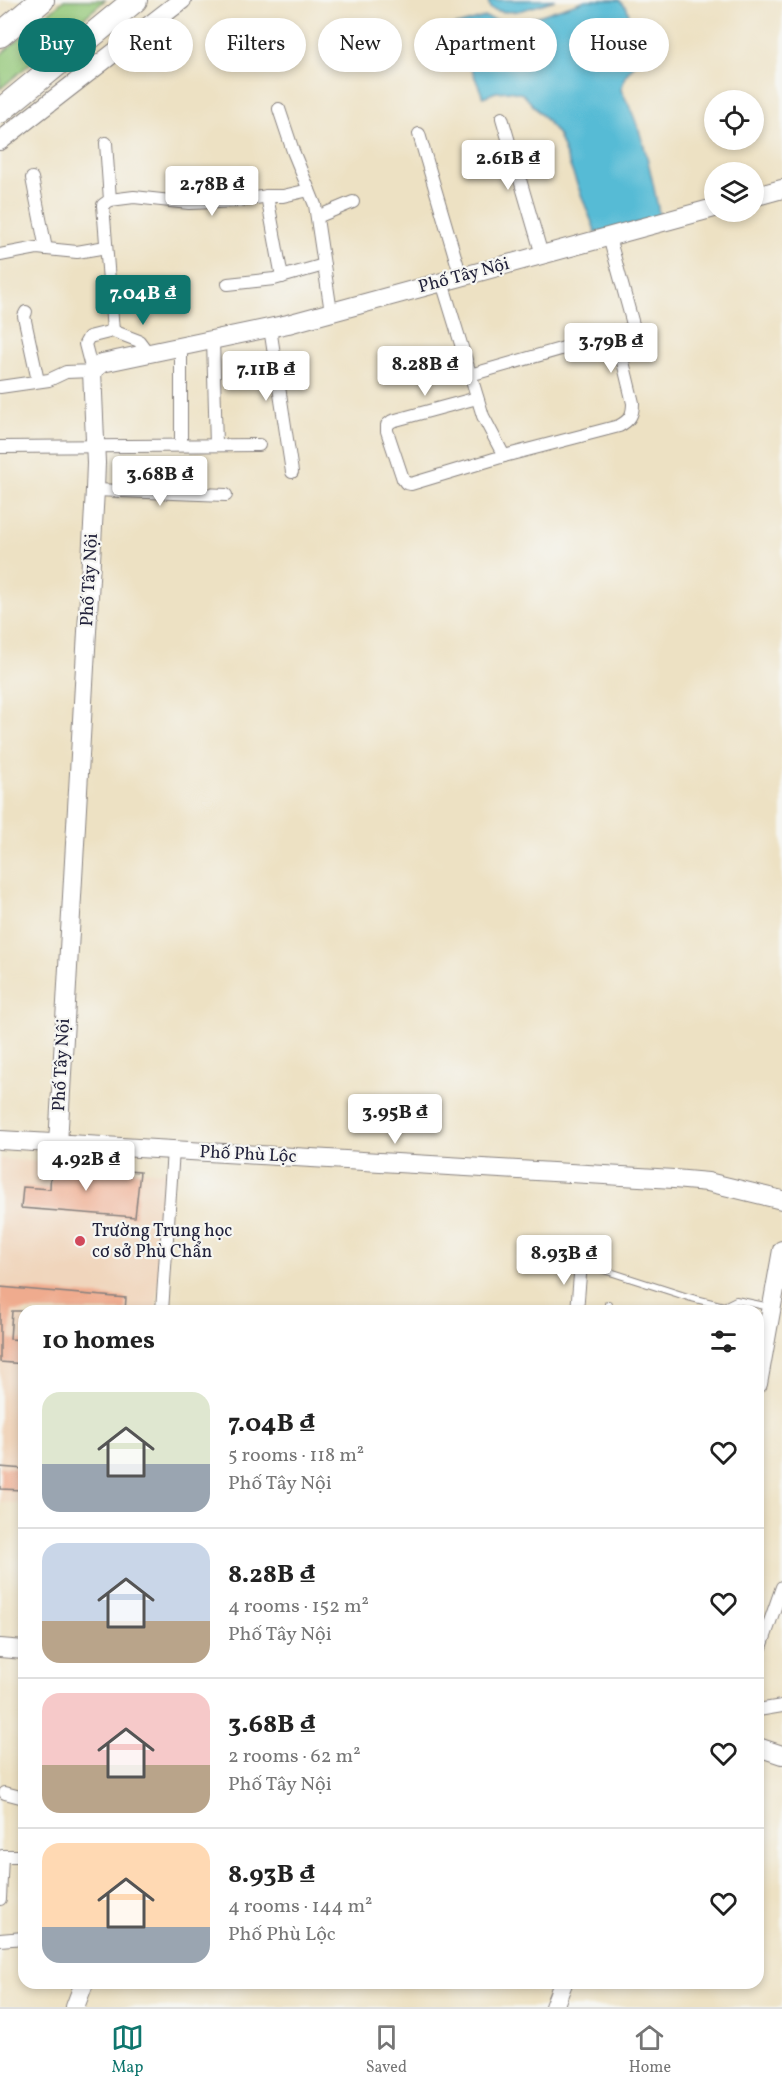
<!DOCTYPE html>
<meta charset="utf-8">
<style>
:root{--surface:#fff;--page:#f2f2f2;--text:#222;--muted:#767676;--line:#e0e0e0;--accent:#0f766e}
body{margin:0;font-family:Vollkorn,serif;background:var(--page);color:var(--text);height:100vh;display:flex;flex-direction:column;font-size:22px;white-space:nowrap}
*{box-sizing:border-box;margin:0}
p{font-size:20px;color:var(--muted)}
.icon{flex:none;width:33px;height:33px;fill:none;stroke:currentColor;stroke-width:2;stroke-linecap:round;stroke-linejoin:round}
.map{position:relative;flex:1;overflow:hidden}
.sheet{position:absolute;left:18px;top:1305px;width:746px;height:684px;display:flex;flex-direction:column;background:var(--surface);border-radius:18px;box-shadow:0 3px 9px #0003}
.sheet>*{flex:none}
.guide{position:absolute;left:18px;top:18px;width:747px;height:54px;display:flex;gap:12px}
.controls{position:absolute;left:704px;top:90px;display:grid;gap:12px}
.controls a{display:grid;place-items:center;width:60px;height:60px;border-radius:50%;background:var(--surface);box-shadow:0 3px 9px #0003;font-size:30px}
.price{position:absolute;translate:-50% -51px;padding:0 14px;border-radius:6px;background:#fff;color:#222;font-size:20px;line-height:39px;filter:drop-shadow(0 2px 3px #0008)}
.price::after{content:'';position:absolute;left:50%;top:36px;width:18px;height:14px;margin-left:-9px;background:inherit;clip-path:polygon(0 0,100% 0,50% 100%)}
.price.active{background:var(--accent);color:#fff}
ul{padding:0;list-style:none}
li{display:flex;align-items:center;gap:18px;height:150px;padding:0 24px}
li+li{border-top:2px solid var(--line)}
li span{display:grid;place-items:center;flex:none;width:168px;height:120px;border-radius:18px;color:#555}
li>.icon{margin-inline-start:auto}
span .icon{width:72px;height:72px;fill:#fffc;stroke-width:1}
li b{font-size:26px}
h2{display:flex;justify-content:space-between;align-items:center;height:72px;padding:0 24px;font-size:26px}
.pill{padding:0 21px;border-radius:27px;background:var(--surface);box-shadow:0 3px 9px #0003;font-size:21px;line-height:54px}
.pill.active{background:var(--accent);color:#fff}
.menu{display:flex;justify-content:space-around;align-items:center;height:84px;border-top:2px solid var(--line);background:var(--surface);font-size:16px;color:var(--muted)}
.menu a{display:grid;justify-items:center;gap:3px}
.menu .active{color:var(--accent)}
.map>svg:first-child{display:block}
.built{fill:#f0d5bc}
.green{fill:#93c778;stroke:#5a745a;stroke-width:1.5}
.water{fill:#57bbd5;stroke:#3c6e88;stroke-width:1.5}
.building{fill:#efab8e}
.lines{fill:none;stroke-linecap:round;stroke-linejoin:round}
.lane-casing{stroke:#88827f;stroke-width:8}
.street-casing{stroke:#88827f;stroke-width:14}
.secondary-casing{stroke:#88827f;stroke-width:20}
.highway-casing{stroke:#88827f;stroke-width:26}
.lane{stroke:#fff;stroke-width:6}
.street{stroke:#fff;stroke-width:12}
.secondary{stroke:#fff;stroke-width:18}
.highway{stroke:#fff;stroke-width:24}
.poi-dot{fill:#d1495b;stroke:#f6f6f2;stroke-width:2}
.labels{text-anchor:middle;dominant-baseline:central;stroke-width:4.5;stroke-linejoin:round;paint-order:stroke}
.street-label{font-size:18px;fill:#22223b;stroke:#f6f6f2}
.poi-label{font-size:18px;fill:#22223b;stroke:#f6f6f2;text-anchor:start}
</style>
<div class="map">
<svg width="782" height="2007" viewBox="0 0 782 2007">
<rect width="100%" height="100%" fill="#f6f6f2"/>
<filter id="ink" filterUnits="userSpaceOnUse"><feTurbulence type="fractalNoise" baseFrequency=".0167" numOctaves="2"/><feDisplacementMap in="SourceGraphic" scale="12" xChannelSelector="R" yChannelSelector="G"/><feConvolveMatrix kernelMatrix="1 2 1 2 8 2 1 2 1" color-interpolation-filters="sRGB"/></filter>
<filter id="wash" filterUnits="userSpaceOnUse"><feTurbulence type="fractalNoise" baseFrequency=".008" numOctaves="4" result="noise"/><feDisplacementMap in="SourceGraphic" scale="24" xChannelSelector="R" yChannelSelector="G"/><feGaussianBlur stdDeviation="1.35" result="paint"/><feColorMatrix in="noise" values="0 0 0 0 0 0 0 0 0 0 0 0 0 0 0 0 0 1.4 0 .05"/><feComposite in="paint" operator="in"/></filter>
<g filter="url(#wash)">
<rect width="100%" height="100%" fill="#ede1c3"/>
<polygon class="built" points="0,1159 166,1172 156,1311 24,1311 24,1504 0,1502"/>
<polygon class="green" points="64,0 105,0 0,89 0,55"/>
<g class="water">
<path d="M488,0H555C534,6 511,18 490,8Z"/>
<path d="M586,0H619L627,8L640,51L636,63L625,76L621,90C644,130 651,174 660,218L596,233L558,135L546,120L523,94L509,91L496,92L483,97L454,26L485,17L508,23L529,19Z"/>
</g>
<g id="blocks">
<g class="building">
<polygon points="51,1166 140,1172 135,1217 21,1208 23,1187 50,1189"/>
<polygon points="0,1287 126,1298 125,1311 12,1311 10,1339 24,1340 24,1364 0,1362"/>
<polygon points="0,1467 24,1469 24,1490 0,1489"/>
</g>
</g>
</g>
<g filter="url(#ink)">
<use href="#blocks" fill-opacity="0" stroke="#88827f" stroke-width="1.5"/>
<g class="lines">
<g class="lane-casing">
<g id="lane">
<polyline points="582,1263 688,1297 724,1306 736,1300 770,1307"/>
<polyline points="607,1311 608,1304"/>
</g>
</g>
<g class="street-casing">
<g id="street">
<polyline points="279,109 293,151 315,205 331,312"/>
<polyline points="502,118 542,255"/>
<polyline points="419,134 461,277"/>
<polyline points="106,143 110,200 103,205 113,331"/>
<polyline points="32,178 46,249"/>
<polyline points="267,196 282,277"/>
<polyline points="110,200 134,197 189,203 239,201 267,196 283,196 309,190"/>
<polyline points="317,217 353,202"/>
<polyline points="0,255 37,248 77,252 106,247"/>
<polyline points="442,282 483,416 504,456"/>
<polyline points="228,284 274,279 324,265"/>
<polyline points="26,312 24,316 38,381"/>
<polyline points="270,328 292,472"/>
<polyline points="213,340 216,445"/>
<polyline points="181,346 181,445"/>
<polyline points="470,375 634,328 609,237"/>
<polyline points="0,387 49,380 66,372 92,371 85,344 89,337 113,331 139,341 148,353"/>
<path d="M477,398L392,421L387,425V431L403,479L406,483L411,484L504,456L619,426C630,420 633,415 633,403L616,333"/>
<polyline points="0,447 259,445"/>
<polyline points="95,490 226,495"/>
<polyline points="162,1311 173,1150"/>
<polyline points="577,1311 581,1263"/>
<polyline points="758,1656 782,1587"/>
<polyline points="758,1710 782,1706"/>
<polyline points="5,1793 24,1798"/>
<polyline points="0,1899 2,1856 24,1856"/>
<polyline points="0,1940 24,1938"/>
</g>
</g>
<g class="secondary-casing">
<g id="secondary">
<polyline points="0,141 182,0"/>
<polyline points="753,197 782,189"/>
<polyline points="0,1140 674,1179 708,1182 782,1200"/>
<polyline points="58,1144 95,490 96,463 92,371 102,363 288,324 714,208"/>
<polyline points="758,1384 782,1250"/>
<polyline points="0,1648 24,1650"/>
<polyline points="758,1747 782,1755"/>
<polyline points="75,2007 84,1983"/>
<polyline points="554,2007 563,1983"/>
</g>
</g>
<g class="highway-casing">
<g id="highway">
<polyline points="0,35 42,0"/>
<polyline points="0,111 135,0"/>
</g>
</g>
<use href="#lane" class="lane"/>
<use href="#street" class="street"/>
<use href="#secondary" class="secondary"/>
<use href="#highway" class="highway"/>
</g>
</g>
<circle class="poi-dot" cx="80" cy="1241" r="6"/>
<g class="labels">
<g class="street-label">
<text transform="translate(464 276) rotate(-15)">Phố Tây Nội</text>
<text transform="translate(90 580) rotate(-87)">Phố Tây Nội</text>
<text transform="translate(62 1065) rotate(-87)">Phố Tây Nội</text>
<text transform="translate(248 1155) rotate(3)">Phố Phù Lộc</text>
</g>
<g class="poi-label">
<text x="92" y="1231">Trường Trung học<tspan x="92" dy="21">cơ sở Phù Chẩn</tspan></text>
</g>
</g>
</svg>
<div class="controls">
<a><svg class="icon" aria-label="locate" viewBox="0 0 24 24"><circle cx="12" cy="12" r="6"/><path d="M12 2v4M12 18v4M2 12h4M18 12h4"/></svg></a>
<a><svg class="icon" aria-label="layers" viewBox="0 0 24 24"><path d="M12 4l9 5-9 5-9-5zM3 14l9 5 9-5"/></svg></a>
</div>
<b class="price" style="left:508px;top:191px">2.61B ₫</b>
<b class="price" style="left:212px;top:217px">2.78B ₫</b>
<b class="price active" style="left:143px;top:326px">7.04B ₫</b>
<b class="price" style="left:611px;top:374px">3.79B ₫</b>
<b class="price" style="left:425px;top:397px">8.28B ₫</b>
<b class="price" style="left:266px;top:402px">7.11B ₫</b>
<b class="price" style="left:160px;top:507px">3.68B ₫</b>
<b class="price" style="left:395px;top:1145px">3.95B ₫</b>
<b class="price" style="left:86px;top:1192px">4.92B ₫</b>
<b class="price" style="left:564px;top:1286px">8.93B ₫</b>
<div class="guide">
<a class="pill active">Buy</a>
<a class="pill">Rent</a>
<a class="pill">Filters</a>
<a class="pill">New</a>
<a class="pill">Apartment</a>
<a class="pill">House</a>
</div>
<section class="sheet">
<h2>10 homes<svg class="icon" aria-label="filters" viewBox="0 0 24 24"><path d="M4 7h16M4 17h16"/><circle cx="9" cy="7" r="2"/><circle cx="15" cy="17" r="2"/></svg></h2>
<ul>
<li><span style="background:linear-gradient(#dfe7d0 60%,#9aa5b1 0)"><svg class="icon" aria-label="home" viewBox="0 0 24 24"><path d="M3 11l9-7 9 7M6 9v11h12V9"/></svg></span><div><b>7.04B ₫</b><p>5 rooms · 118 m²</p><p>Phố Tây Nội</p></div><svg class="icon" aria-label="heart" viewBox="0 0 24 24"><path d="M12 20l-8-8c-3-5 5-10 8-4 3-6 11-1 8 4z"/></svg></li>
<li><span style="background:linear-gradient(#c9d6e8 65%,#b9a48a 0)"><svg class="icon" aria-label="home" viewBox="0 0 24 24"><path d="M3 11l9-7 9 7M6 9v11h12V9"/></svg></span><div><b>8.28B ₫</b><p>4 rooms · 152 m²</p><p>Phố Tây Nội</p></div><svg class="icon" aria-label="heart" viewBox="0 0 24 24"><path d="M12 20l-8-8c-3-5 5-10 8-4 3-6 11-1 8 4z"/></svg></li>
<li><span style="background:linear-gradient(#f6c9c9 60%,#b9a48a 0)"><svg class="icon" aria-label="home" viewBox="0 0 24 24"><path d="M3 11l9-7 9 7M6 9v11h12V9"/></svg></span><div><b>3.68B ₫</b><p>2 rooms · 62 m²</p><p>Phố Tây Nội</p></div><svg class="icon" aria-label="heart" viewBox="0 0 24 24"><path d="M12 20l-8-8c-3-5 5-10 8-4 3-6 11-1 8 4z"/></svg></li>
<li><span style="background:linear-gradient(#ffd9b3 70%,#9aa5b1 0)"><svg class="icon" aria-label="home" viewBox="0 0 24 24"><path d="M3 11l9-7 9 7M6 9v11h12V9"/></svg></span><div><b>8.93B ₫</b><p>4 rooms · 144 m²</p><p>Phố Phù Lộc</p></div><svg class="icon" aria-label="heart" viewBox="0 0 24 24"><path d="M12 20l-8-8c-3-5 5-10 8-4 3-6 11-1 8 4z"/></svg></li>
</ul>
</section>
</div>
<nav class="menu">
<a class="active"><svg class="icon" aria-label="map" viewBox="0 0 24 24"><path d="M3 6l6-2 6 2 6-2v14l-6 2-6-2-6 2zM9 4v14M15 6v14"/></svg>Map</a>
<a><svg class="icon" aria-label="saved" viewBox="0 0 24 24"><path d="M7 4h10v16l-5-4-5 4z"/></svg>Saved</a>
<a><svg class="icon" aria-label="home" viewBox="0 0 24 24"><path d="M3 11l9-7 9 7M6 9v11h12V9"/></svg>Home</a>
</nav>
